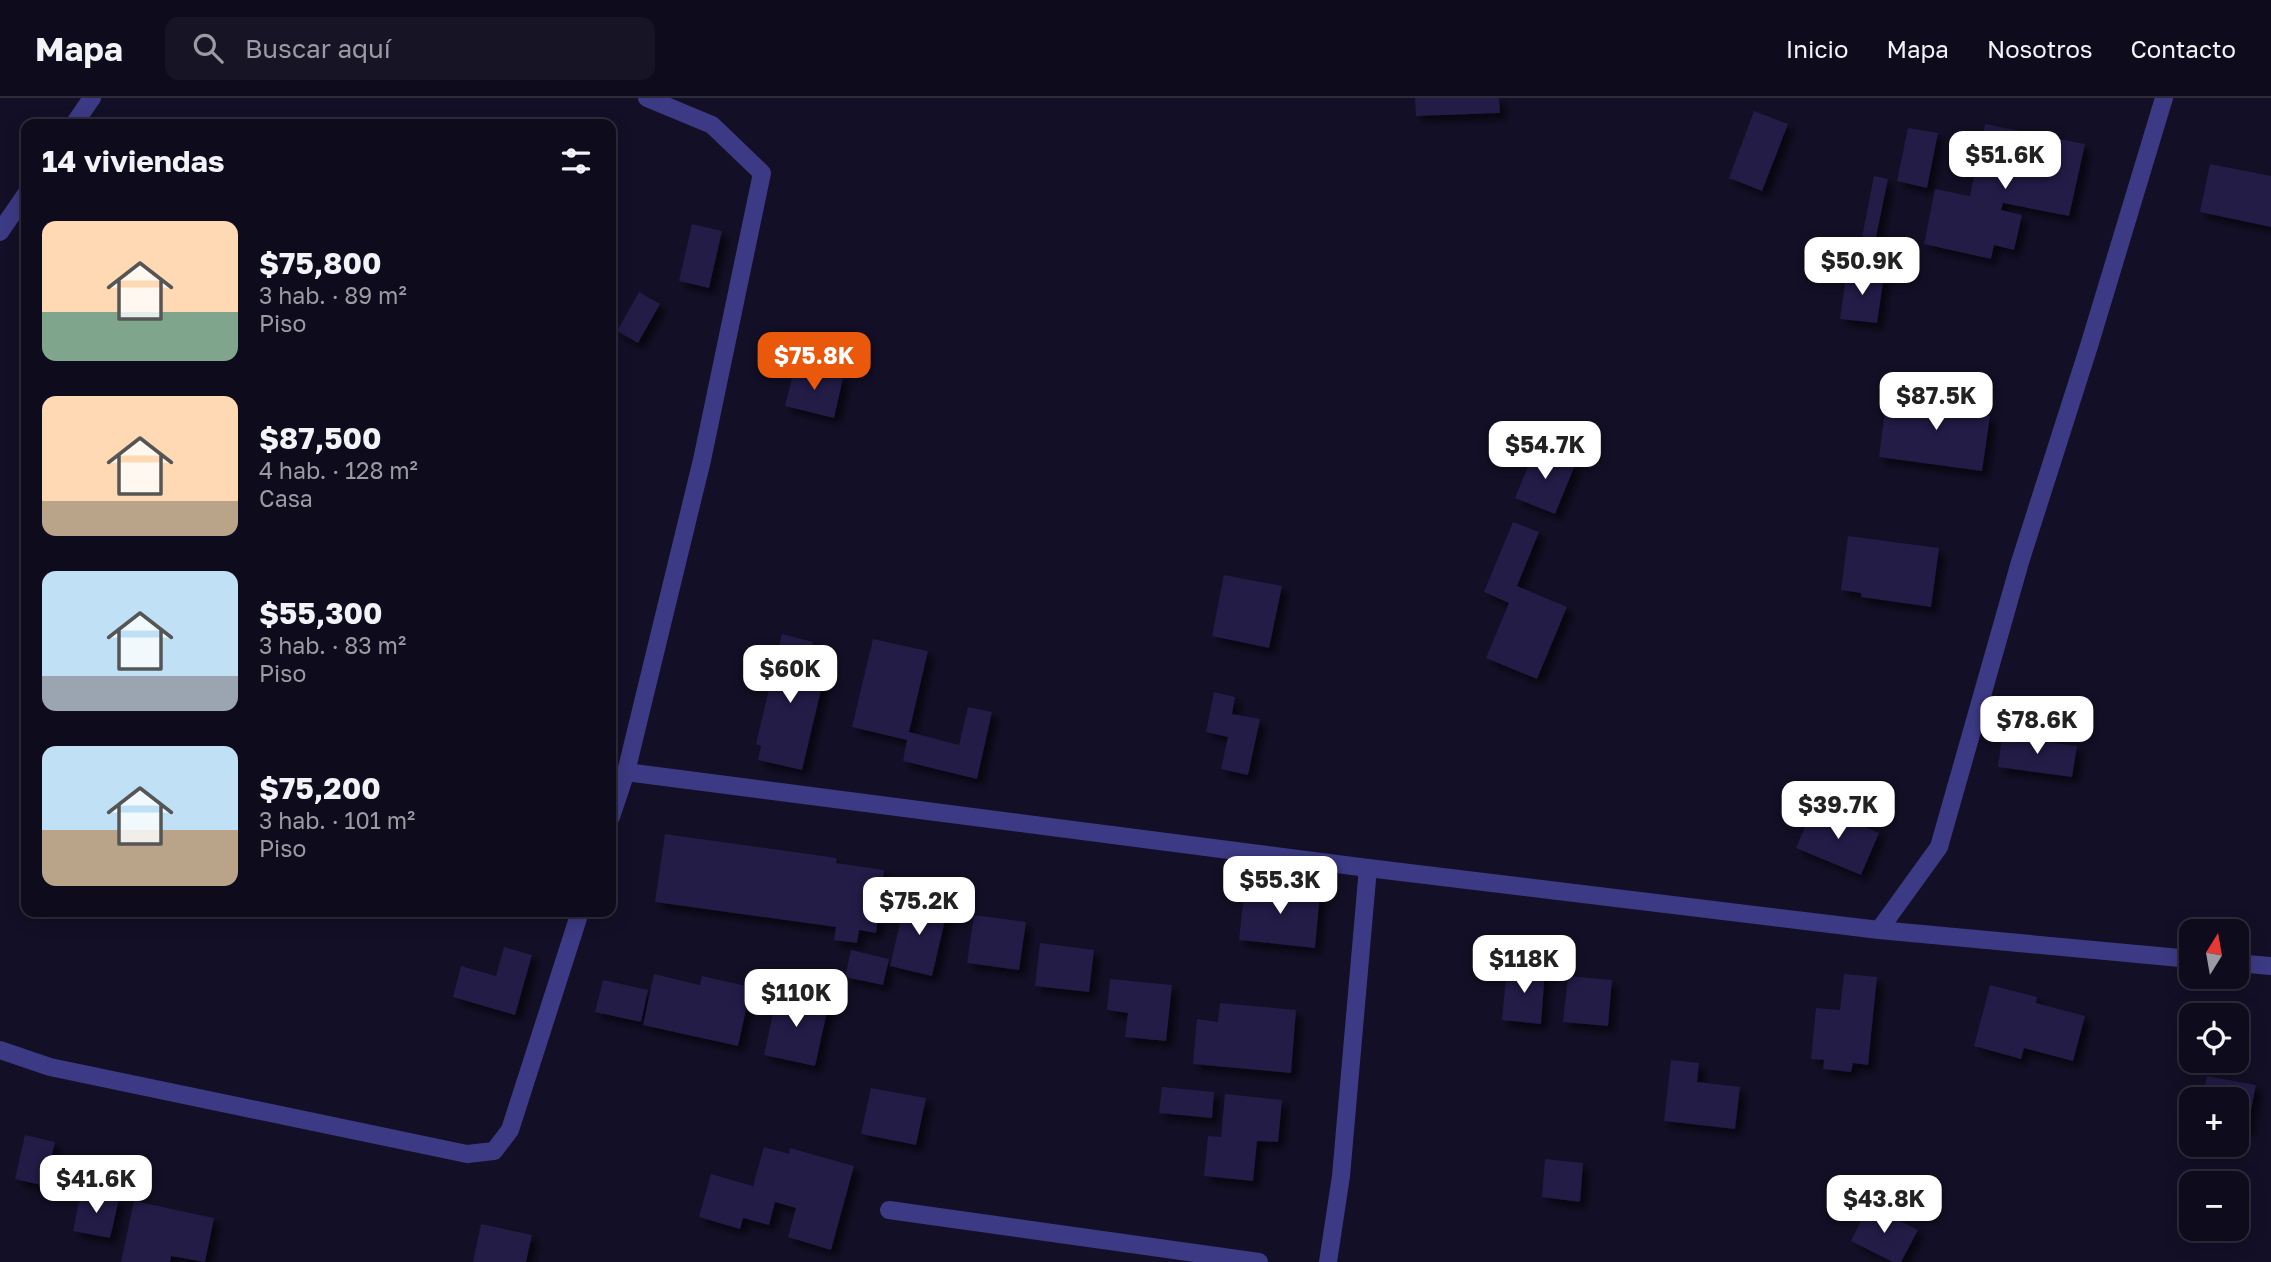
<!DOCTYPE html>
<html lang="es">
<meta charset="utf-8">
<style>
:root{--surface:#0e0b1c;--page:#171425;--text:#f1f3f6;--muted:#9b9ba3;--line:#2e2b3b;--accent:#ea580c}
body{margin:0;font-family:"Golos Text",sans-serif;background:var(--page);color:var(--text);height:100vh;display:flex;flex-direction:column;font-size:26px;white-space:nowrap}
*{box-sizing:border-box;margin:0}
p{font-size:23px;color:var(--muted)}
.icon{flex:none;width:38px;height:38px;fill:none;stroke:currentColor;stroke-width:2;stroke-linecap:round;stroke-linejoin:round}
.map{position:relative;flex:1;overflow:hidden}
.drawer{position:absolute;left:21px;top:21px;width:595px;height:798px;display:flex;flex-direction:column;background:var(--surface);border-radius:14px;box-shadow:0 4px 18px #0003,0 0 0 2px var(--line)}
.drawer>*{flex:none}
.needle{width:46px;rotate:11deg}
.fabs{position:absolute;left:2179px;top:821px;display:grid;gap:14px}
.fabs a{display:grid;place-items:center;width:70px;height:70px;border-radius:14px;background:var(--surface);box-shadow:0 4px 18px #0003,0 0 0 2px var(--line);font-size:35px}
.price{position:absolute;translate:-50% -60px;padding:0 16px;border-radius:14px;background:#fff;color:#222;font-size:23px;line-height:46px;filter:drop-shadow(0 2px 4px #0008)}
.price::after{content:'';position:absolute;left:50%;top:42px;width:21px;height:16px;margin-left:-10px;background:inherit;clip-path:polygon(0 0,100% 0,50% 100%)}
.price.current{background:var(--accent);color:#fff}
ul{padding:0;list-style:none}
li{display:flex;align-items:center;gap:21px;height:175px;padding:0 21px}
li span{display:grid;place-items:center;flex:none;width:196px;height:140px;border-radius:14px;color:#555}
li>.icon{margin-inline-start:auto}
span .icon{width:84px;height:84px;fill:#fffc;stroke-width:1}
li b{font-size:30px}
h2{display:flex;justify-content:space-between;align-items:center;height:84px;padding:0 21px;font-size:30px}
header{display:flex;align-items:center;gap:42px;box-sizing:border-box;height:98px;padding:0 35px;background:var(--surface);border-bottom:2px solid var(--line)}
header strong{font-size:33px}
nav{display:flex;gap:38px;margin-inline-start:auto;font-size:24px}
.search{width:490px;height:63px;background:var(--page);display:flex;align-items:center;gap:18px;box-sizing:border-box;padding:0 24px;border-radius:14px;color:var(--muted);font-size:26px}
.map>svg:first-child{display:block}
.building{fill:#241b47;filter:url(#shadow)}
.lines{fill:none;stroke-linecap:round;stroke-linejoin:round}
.street{stroke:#3d3a85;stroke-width:18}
</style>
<header>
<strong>Mapa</strong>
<div class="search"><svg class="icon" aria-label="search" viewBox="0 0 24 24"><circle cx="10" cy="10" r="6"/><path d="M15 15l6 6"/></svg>Buscar aquí</div>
<nav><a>Inicio</a><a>Mapa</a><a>Nosotros</a><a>Contacto</a></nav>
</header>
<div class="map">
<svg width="2271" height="1164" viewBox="0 0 2271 1164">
<defs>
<filter id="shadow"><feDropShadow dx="6" dy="6" stdDeviation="3.5" flood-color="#0009"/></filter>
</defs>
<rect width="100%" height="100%" fill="#130f26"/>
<g class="building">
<polygon points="1415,0 1499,0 1500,15 1416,18"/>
<polygon points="1754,13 1788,26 1762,93 1729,80"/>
<polygon points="1985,26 2085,46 2069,118 2003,105 2001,112 2022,117 2014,152 1994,147 1991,161 1924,146 1935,91 1970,98"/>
<polygon points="1908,30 1938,35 1927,90 1897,83"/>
<polygon points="2210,66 2271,78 2271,129 2200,114"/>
<polygon points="1874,78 1888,81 1872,158 1859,155"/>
<polygon points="692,126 722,133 709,190 679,183"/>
<polygon points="1847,172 1884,177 1877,225 1840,221"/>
<polygon points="639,194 660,206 638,245 617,233"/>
<polygon points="795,269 843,280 834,320 785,308"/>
<polygon points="1913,294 1976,303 1975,315 1990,318 1982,373 1879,359 1886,305 1912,308"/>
<polygon points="1536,350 1575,367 1555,416 1515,400"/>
<polygon points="1513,424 1539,434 1517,488 1567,509 1537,581 1486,560 1509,505 1484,494"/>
<polygon points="1848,438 1939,450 1931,509 1861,499 1861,495 1841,492"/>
<polygon points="1224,477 1282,488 1269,550 1212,538"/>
<polygon points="782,536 813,544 807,570 825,575 802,672 758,662 761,648 756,646"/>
<polygon points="873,541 928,553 909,634 959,647 968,609 992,614 977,681 903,663 907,642 852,629"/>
<polygon points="1214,594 1235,599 1232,616 1260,621 1248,677 1221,671 1228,639 1206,634"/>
<polygon points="2002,638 2077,648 2072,679 1998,669"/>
<polygon points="1814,708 1879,735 1861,777 1796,750"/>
<polygon points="665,736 837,760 836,765 884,772 876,835 859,832 857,845 834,842 836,829 655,804"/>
<polygon points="1245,787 1320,794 1315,850 1239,842"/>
<polygon points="906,800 948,809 932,878 890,868"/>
<polygon points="974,817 1026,824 1019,872 967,865"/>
<polygon points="1040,845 1094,852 1089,894 1035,888"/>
<polygon points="504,849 532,857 515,917 453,899 461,868 496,878"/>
<polygon points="851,852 889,861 883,887 845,879"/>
<polygon points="1507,868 1545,872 1541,926 1502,922"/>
<polygon points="654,876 700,887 702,878 751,889 738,948 643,927"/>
<polygon points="1844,876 1877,879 1868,967 1853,965 1851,974 1823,971 1824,962 1811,961 1816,910 1840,912"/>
<polygon points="1568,878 1612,882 1608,928 1563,924"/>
<polygon points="1110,881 1172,887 1166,943 1125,939 1128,915 1107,912"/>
<polygon points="603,882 648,892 641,924 595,914"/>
<polygon points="1990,887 2037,899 2036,905 2085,918 2073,963 2024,950 2021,961 1974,948"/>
<polygon points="778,893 829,905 815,968 764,957"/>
<polygon points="1220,905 1296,912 1291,975 1193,966 1197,921 1218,924"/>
<polygon points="1671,962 1699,965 1697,984 1740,989 1735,1031 1664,1023"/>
<polygon points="2207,978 2256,987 2247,1032 2236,1030 2236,1001 2202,1001"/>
<polygon points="1162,989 1214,994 1212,1020 1159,1015"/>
<polygon points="871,990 926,1000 916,1047 861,1036"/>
<polygon points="1225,996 1282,1002 1278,1044 1257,1043 1253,1083 1204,1078 1208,1038 1221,1039"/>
<polygon points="25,1037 55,1044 45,1088 15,1081"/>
<polygon points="764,1049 789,1056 790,1050 854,1068 831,1152 788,1139 796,1110 775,1104 769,1127 743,1120 740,1131 699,1119 711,1076 753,1088"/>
<polygon points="1545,1061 1583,1065 1580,1104 1542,1099"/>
<polygon points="81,1093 119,1101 110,1140 73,1133"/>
<polygon points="134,1103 214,1120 205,1164 171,1158 170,1164 121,1164"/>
<polygon points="1869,1107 1918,1132 1901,1164 1893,1164 1851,1143"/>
<polygon points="481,1126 532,1137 526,1164 473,1164"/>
</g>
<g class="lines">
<g class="street">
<polyline points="74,26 92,0"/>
<polyline points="0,134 26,96"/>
<polyline points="626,674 702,362 762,75 712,27 647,0"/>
<polyline points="611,719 626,674 1368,770 1879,832 2191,861"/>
<polyline points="1879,832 1939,749 2020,464 2089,248 2164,0"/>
<polyline points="2236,865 2271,868"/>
<polyline points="0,952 50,969 467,1056 494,1053 510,1032 580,814"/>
<polyline points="889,1112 1259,1164"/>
<polyline points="1328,1164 1341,1078 1368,770"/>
</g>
</g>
</svg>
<div class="fabs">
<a><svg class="needle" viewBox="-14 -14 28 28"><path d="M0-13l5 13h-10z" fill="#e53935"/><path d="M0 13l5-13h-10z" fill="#9b9ba3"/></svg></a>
<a><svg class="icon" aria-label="locate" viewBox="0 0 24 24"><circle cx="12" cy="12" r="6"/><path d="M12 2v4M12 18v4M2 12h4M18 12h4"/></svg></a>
<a>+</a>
<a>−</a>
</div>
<b class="price" style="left:2005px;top:93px">$51.6K</b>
<b class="price" style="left:1862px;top:199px">$50.9K</b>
<b class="price current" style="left:814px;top:294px">$75.8K</b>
<b class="price" style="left:1936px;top:334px">$87.5K</b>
<b class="price" style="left:1545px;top:383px">$54.7K</b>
<b class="price" style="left:790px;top:607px">$60K</b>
<b class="price" style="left:2037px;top:658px">$78.6K</b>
<b class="price" style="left:1838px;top:743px">$39.7K</b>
<b class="price" style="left:1280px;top:818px">$55.3K</b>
<b class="price" style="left:919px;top:839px">$75.2K</b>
<b class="price" style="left:1524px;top:897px">$118K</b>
<b class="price" style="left:796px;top:931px">$110K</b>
<b class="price" style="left:96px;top:1117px">$41.6K</b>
<b class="price" style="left:1884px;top:1137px">$43.8K</b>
<section class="drawer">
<h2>14 viviendas<svg class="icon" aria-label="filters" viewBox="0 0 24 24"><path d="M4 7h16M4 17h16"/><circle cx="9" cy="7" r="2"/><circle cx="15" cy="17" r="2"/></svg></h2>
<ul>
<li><span style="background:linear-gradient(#ffd9b3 65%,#7fa58c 0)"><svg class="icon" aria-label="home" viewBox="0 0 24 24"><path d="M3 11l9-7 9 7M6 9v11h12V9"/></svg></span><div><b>$75,800</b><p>3 hab. · 89 m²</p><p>Piso</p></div></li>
<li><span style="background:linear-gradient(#ffd9b3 75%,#b9a48a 0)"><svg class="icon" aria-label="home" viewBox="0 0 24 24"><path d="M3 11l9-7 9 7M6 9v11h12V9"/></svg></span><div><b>$87,500</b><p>4 hab. · 128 m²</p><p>Casa</p></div></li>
<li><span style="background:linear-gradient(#bfe0f5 75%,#9aa5b1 0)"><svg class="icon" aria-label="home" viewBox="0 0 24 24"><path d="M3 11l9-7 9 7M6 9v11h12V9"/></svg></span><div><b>$55,300</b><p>3 hab. · 83 m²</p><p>Piso</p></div></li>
<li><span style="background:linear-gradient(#bfe0f5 60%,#b9a48a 0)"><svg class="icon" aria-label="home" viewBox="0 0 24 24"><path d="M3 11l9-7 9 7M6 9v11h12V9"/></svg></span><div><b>$75,200</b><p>3 hab. · 101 m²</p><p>Piso</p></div></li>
</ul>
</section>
</div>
